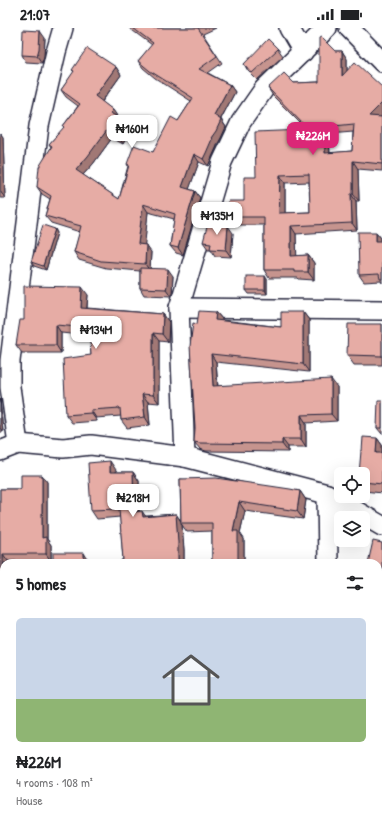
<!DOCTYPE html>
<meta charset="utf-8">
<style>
:root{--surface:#fff;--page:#f2f2f2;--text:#202124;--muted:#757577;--accent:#db2777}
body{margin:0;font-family:"Patrick Hand",sans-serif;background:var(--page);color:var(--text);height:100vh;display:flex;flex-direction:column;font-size:15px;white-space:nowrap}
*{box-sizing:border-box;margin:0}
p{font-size:13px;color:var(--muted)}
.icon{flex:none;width:22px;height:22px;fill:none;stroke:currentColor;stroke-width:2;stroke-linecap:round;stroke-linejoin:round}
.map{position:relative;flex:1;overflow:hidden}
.details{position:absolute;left:0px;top:531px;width:382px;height:268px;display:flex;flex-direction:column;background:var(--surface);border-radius:12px 12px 0 0;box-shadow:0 4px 16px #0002}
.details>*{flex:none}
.controls{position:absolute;left:334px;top:439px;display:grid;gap:8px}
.controls a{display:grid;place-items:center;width:36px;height:36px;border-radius:6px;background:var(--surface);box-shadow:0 4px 16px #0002;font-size:20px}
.price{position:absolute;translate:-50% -34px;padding:0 9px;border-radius:8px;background:#fff;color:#222;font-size:13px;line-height:26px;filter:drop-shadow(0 1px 2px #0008)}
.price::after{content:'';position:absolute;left:50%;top:24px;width:12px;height:9px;margin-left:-6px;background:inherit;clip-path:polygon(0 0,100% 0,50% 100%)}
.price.active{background:var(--accent);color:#fff}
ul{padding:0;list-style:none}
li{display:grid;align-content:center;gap:8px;height:212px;padding:0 16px}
li span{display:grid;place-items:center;height:124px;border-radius:6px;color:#555}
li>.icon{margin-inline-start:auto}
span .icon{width:72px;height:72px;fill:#fffc;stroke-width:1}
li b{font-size:17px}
h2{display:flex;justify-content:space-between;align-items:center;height:48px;padding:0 16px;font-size:17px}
.status{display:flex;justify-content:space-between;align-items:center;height:28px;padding:0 20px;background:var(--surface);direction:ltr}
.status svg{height:11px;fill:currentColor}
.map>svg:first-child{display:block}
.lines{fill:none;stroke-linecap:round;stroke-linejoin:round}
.minor-casing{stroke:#22223b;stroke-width:22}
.minor{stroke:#fff;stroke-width:19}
.wall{fill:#c6948e;stroke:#22223b;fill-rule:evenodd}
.shaded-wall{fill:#a17874;stroke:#22223b}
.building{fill:#e6aca5;stroke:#22223b;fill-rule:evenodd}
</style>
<div class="status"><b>21:07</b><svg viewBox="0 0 49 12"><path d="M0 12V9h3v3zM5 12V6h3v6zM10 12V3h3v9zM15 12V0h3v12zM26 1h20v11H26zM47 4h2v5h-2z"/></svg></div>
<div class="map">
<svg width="382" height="799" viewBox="0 0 382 799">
<rect width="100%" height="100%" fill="#fff"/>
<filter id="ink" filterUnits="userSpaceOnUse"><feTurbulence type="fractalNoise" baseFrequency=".025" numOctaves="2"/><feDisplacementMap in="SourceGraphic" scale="8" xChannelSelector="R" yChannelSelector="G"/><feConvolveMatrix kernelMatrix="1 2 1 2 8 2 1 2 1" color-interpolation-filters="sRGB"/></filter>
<g filter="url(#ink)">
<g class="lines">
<g class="minor-casing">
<g id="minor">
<polyline points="289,0 303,24"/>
<polyline points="349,0 382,34"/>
<polyline points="179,280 382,282"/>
<polyline points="18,416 10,359 10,333 39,98 56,24 63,0"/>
<polyline points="0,423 18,416 63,420 91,417 185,429 179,280 222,134 241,94 264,61 327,0"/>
<polyline points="185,429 327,466 382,498"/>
<polyline points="327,466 328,535"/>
<polyline points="0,604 4,605"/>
<polyline points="294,799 294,795"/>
</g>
</g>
<use href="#minor" class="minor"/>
</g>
<g class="wall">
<polygon points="129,0 216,0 203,6 222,35 208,45 230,57 235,64 221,91 226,99 221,110 217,117 217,118 211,132 208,138 199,134 189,161 195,163 200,170 183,227 176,225 170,218 174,191 148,184 144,217 151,224 150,240 173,248 172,265 171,268 144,267 140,260 140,243 106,240 79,232 74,224 80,204 51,195 45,188 50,171 42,166 37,159 51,119 49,116 64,100 63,98 78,78 66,69 61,62 74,44 72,42 116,39 121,47 102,74 113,82 117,89 126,93 131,101 123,116 112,110 93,136 83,147 119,171 128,138 127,136 153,124 178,93 191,73 155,50 143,40 138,33 152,17"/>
<polygon points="45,10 44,28 42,35 26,34 22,27"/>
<polygon points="278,21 283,28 257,52 248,43 244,36"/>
<path d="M335,23H342L347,31V42L382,59V88L381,89H382V143L358,141L359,173H356L357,202L296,206V228L308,227L314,235V252L299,251L298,250H269L264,242V197H234L228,189L244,173L256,149L305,100L273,68L268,60L294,55L319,54ZM353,104L352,123L330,125L329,106ZM309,154L310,184L285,185V155Z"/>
<polygon points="0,105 3,109 5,170 0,170"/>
<polygon points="55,201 57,205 46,242 34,238 31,234"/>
<polygon points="376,204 381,210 381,213 382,213 382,255 381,253 364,254 359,247"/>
<polygon points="233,205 231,229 215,228 211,221 208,221 203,214"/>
<polygon points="267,251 267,266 249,266 246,262"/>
<polygon points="88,267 87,280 163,286 169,294 168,314 159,313 159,375 148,374 150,397 127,400 121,392 121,388 96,390 97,393 72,395 66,387 91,327 90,308 61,305 61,325 22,325 16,317 24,292"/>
<polygon points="216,284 222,291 222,292 281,299 303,284 309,292 309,344 216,334 218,358 337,359 337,393 306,395 306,419 288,419 288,424 206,423 200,421 194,414 197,296"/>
<polygon points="382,296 382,337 354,337 347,327"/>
<polygon points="0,371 3,404 0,404"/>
<polygon points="382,372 382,406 377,400"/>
<polygon points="377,410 382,417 382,465 364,463 363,461 362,423"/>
<polygon points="116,442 116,444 133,444 139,453 139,484 146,488 176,486 181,493 180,451 300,463 306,472 303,491 245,483 240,505 244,511 244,535 213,535 212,533 212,503 187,504 182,497 184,522 184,535 121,535 123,532 120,489 97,491 91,482"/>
<polygon points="42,447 47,454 47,511 51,517 51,533 8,533 8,535 4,535 4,594 0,594 0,461 21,461"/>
<polygon points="382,515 382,630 378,630 378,535"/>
<polygon points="0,633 4,634 4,673 0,672"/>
<polygon points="4,717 4,773 0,768 0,728"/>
<polygon points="11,795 36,795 36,799 12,799 11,798"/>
</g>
<g class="shaded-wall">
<polygon points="40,3 45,10 44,28 42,35 37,28"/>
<polygon points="342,23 347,31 347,55 342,48"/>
<polygon points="116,39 121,47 100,76 95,68"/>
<polygon points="230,57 235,64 219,94 214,87"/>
<polygon points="382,75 382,88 375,96 369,88"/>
<polygon points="113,82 118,89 110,85"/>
<polygon points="221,92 226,99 221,110 217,117 217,118 208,138 203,131 211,110"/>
<polygon points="126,93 131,101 123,116 118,108"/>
<polygon points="324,99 329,106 330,133 325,125"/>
<polygon points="107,102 112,110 93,136 81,149 76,142"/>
<polygon points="0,105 3,109 5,170 0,163"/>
<polygon points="194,126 199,134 187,167 182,159"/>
<polygon points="353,133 358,141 359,173 353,166"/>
<polygon points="280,147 285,155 285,192 279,185"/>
<polygon points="195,163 200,170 183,227 178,220"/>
<polygon points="351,166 356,173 357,202 352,195"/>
<polygon points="143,176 148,184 144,224 138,216"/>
<polygon points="228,198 233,205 231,229 226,222"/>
<polygon points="291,198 296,206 297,235 291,228"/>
<polygon points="55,201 57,205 46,242 43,238"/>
<polygon points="376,204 381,210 381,220 376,213"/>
<polygon points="146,217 151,224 150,243 145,236"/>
<polygon points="308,227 314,235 314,252 308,244"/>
<polygon points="168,241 173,248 172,265 171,268 166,261"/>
<polygon points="265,248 267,251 267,266 265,262"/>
<polygon points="82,259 88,267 86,288 81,280"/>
<polygon points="216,284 222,291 221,299 215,292"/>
<polygon points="303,284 309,292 309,344 303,336"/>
<polygon points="163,286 169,294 168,314 162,306"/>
<polygon points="56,297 61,305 61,325 56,317"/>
<polygon points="153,305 159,313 159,375 153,367"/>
<polygon points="211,326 216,334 218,366 213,358"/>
<polygon points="331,351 337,359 337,393 331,386"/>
<polygon points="142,366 148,374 150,397 145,389"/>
<polygon points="0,371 3,404 0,400"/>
<polygon points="91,382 96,390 97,393 91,385"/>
<polygon points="301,387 306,395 306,419 301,411"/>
<polygon points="377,410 382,417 382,433 376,425"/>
<polygon points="282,411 288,419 288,424 282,416"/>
<polygon points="110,433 116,442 116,453 110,444"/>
<polygon points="133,444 139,453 139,493 134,484"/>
<polygon points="42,447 47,454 47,511 51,517 51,533 46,526 42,510"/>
<polygon points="300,463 306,472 303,491 297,483"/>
<polygon points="239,474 245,483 240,505 244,511 244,535 239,535 238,534 233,503"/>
<polygon points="142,483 148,492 143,489"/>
<polygon points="176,486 182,495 181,495 182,497 184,522 184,535 178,535"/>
<polygon points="84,525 89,533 89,535 84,535"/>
<polygon points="3,526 8,533 8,535 4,535 4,593 0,587"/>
<rect x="30" y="795" width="6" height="4"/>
<rect x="80" y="795" width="5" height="4"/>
<rect x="186" y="795" width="5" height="4"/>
</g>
<g class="building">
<polygon points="133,0 198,0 217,28 199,41 230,57 214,87 221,92 216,103 211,110 212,111 206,125 203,131 194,126 182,159 195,163 178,220 170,218 175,186 143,176 138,216 146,217 145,236 101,233 74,224 81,198 45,188 51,168 37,159 39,139 52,118 49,116 64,99 63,98 80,76 61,62 74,43 72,42 87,20 116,39 95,68 113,82 110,85 126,93 118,108 107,102 88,128 76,142 119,171 129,137 127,136 134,117 153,124 171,89 178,93 193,70 150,43 138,33 153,15"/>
<polygon points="23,2 40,3 39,21 37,28 22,27"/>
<path d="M321,9L335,23H342V48L355,34L382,59V75L369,88L382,89V136L353,133V166H351L352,195L291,198V228L308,227V244H294V242H264V189H228V173H244V149H256L255,104L303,102L306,99L268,60L284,45L294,55L319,54V10ZM354,96L352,123L325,125L324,99ZM309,146L310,184L279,185L280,147Z"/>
<polygon points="268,11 278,21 252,45 244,36"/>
<polygon points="208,195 228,198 226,222 210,221 211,215 203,214"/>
<polygon points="43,197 55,201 43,238 31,234"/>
<polygon points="358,204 376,204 376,213 382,213 382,251 380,251 379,246 359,247"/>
<polygon points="140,240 168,241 167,258 166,261 140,260"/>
<rect x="246" y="248" width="19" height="14"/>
<polygon points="24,258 82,259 81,280 163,286 162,306 153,305 153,367 142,366 145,389 121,392 120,380 91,382 91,385 66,387 63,331 91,327 89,300 56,297 56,317 16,317 20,292 24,292"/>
<polygon points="199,283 216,284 215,292 281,299 281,284 303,284 303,336 211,326 213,358 331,351 331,386 301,387 301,411 282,411 282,416 200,415 194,414 195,400 190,318 193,295 197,296"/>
<polygon points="348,296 382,296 382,328 347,327"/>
<polygon points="378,372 382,372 382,400 377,400"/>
<polygon points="363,409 377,410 376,425 382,425 382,456 363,454 363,446 359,446 361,423 362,423"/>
<polygon points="110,433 110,444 133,444 134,484 142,483 143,489 176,486 178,514 178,535 121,535 121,532 123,532 119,481 91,482 88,435"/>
<polygon points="21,447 42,447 42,510 46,509 46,526 3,526 3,554 0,583 0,461 21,461"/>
<polygon points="216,450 290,461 300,463 297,483 239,474 233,503 238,503 238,534 212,533 212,495 181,495 180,451"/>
<polygon points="373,513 382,515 382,621 378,621 378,535 368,535"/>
<rect x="53" y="525" width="31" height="10"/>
<polygon points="0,633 4,634 4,666 0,665"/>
<polygon points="378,635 382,636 382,799 305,799 305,795 378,795"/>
<polygon points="1,717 4,717 4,767 0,767 0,728"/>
<rect x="11" y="795" width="19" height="3"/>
<rect x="56" y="795" width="24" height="4"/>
<polygon points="172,795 186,795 186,799 138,799 138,797 172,798"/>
<polygon points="252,795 266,795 265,799 252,799"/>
</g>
</g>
</svg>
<div class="controls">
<a><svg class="icon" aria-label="locate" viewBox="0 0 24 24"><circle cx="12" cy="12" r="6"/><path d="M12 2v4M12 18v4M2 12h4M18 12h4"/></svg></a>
<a><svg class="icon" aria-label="layers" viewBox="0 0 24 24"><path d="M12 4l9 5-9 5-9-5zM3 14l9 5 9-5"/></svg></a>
</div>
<b class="price" style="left:132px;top:121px">₦160M</b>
<b class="price active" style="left:313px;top:128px">₦226M</b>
<b class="price" style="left:217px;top:208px">₦135M</b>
<b class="price" style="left:96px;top:322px">₦134M</b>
<b class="price" style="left:133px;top:490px">₦218M</b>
<section class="details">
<h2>5 homes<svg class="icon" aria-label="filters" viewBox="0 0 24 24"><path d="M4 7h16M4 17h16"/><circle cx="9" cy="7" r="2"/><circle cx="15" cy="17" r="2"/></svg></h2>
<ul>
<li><span style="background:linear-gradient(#c9d6e8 65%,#8fb573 0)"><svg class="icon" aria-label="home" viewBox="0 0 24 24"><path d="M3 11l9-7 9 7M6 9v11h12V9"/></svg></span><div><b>₦226M</b><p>4 rooms · 108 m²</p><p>House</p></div></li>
</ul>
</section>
</div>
